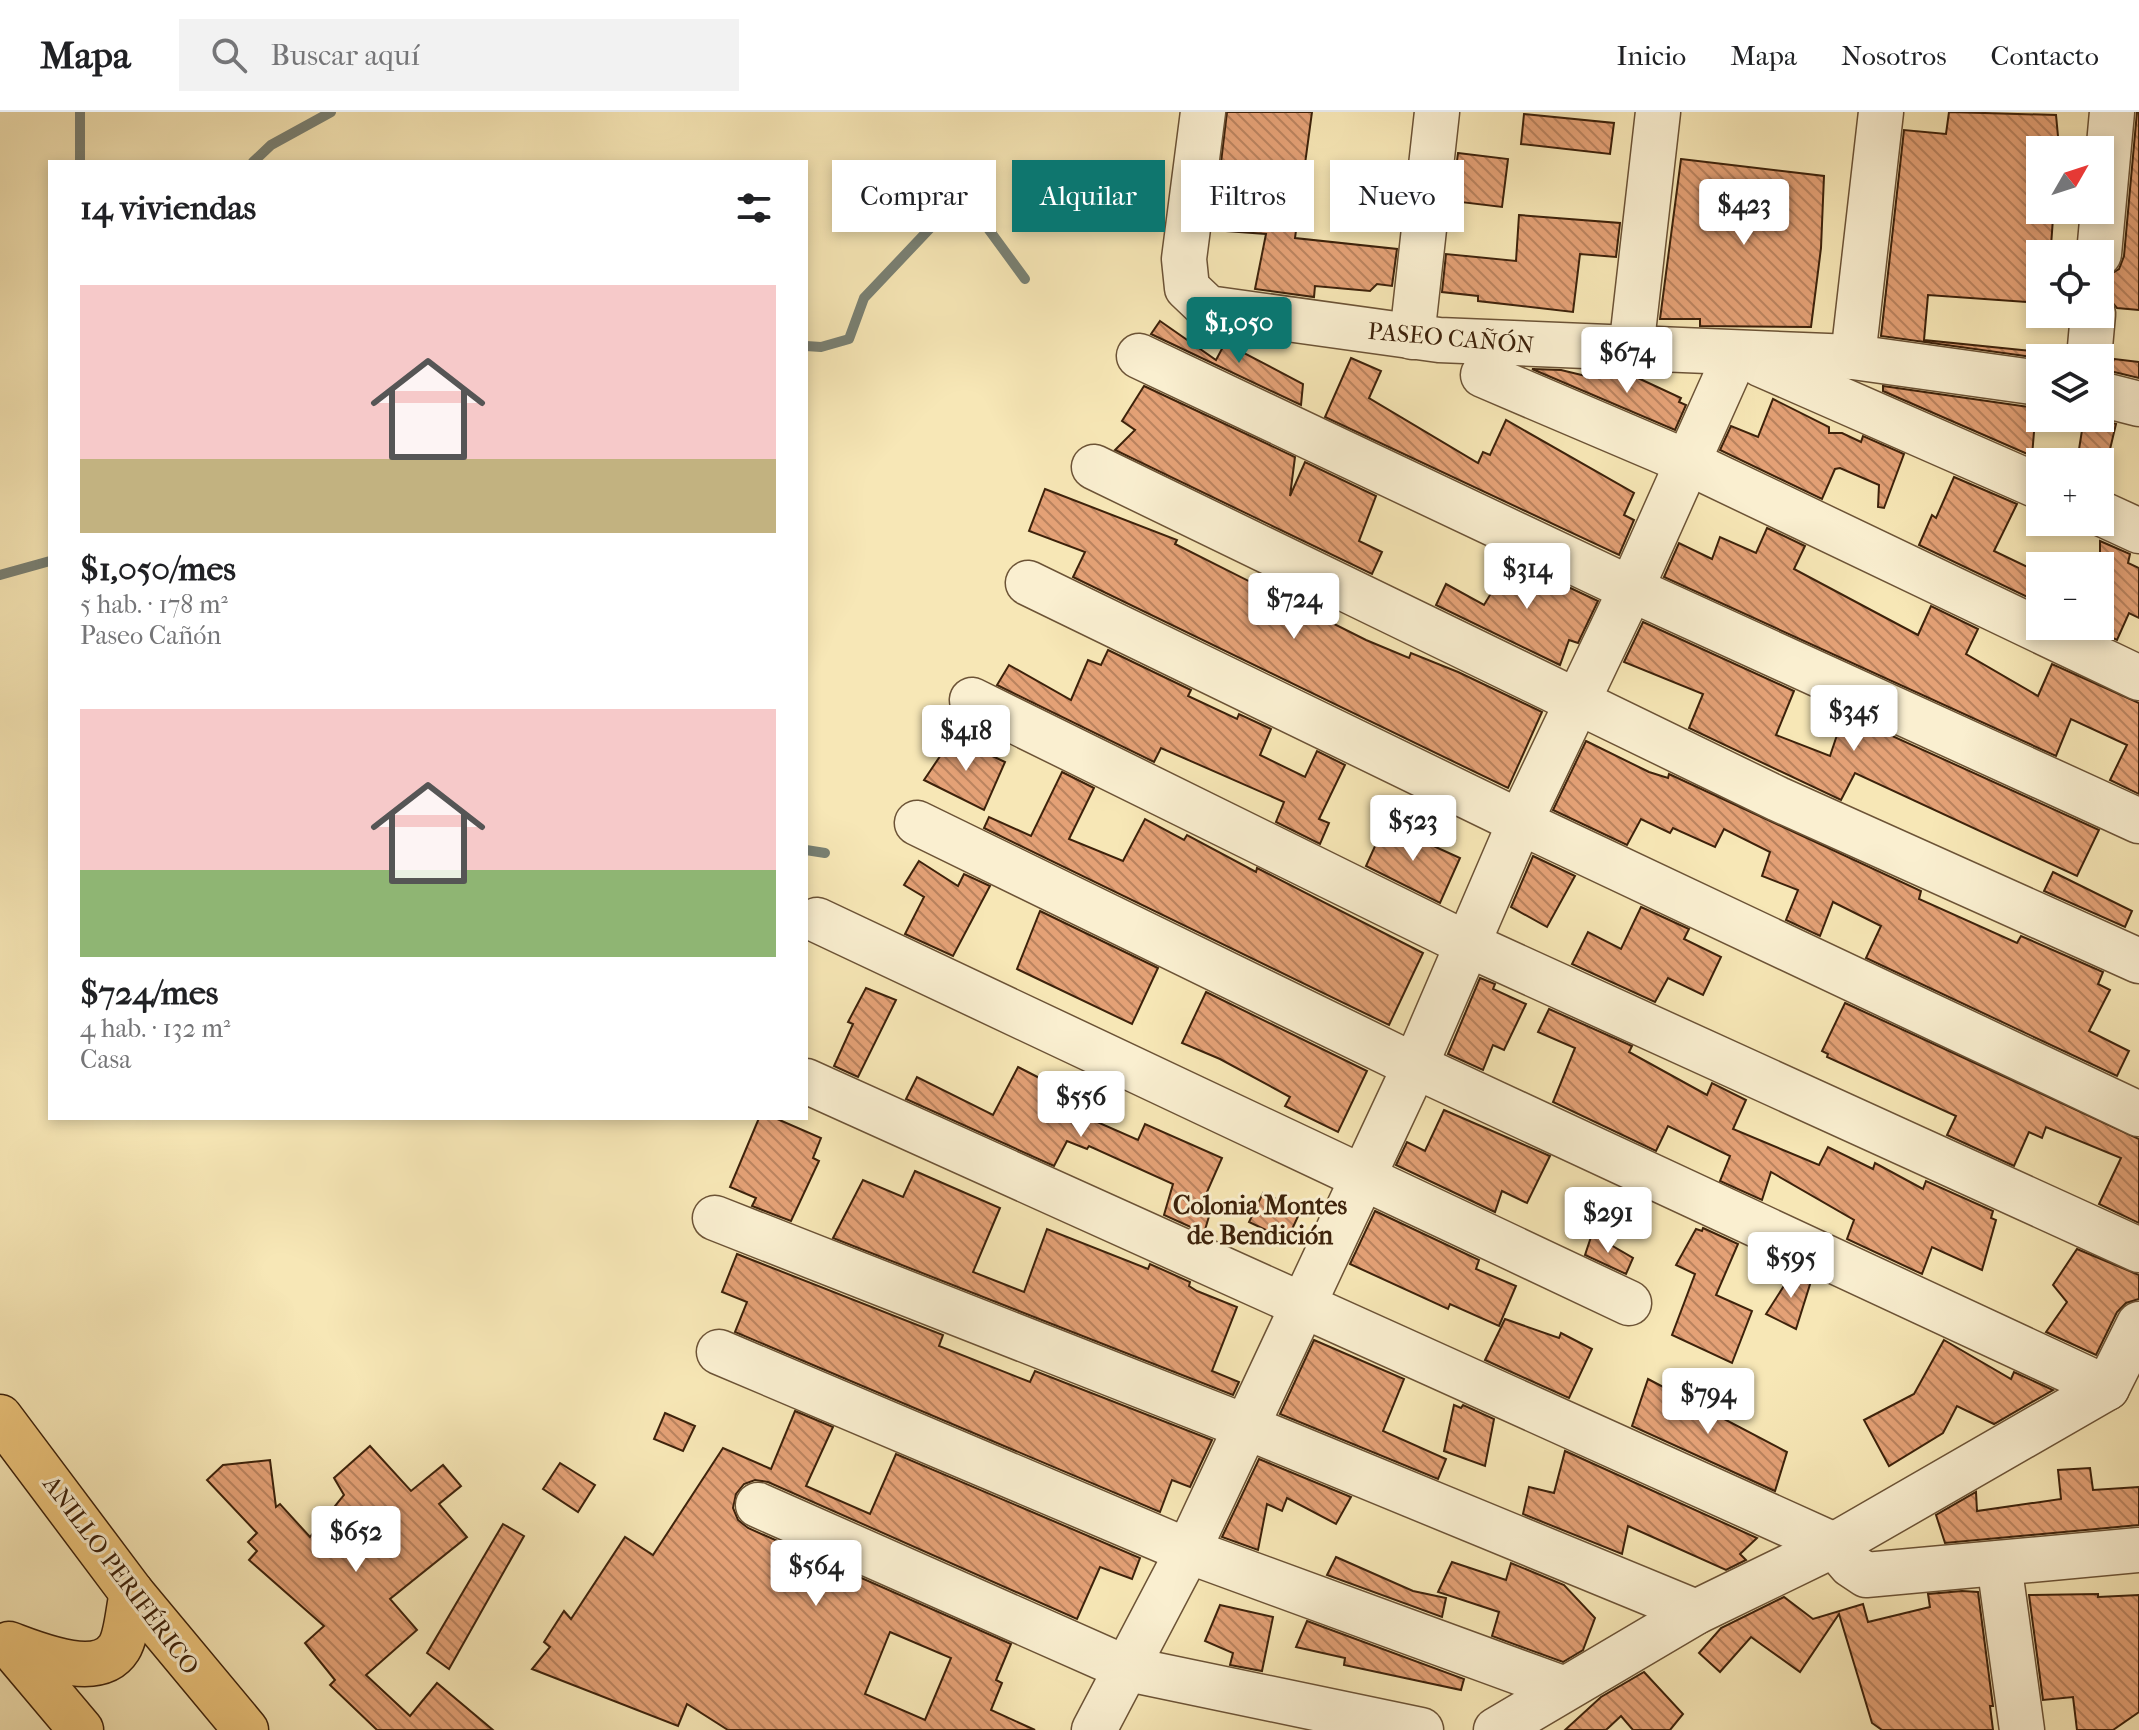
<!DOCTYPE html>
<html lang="es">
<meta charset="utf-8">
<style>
:root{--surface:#fff;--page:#f2f2f2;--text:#202124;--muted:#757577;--line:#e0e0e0;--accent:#0f766e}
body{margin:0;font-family:"IM FELL French Canon",serif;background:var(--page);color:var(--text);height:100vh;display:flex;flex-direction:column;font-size:30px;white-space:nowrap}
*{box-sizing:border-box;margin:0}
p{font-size:26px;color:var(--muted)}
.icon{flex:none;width:44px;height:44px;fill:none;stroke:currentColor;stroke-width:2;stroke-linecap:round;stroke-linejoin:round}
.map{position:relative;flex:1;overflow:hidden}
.details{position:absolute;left:48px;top:48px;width:760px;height:960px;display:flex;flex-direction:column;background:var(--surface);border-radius:0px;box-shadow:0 4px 12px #0003}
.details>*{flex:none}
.guide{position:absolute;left:832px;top:48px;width:760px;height:72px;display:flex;gap:16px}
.needle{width:52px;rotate:51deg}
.controls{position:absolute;left:2026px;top:24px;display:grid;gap:16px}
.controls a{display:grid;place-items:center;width:88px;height:88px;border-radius:0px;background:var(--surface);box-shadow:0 4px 12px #0003;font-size:40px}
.price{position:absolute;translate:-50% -68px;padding:0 18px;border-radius:8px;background:#fff;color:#222;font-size:26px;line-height:52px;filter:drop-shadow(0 2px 4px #0008)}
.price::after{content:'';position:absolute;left:50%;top:48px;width:24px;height:18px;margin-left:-12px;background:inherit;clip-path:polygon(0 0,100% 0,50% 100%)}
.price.on{background:var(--accent);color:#fff}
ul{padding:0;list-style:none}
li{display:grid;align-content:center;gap:16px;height:424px;padding:0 32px}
li span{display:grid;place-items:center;height:248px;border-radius:0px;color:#555}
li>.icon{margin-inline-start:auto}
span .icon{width:144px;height:144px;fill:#fffc;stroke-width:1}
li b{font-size:34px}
h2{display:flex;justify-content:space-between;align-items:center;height:96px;padding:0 32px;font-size:34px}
.tag{padding:0 28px;border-radius:0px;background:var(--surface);box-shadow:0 4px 12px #0003;font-size:28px;line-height:72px}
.tag.on{background:var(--accent);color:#fff}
header{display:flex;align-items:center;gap:48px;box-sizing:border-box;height:112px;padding:0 40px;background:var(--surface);border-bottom:2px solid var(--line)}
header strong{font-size:38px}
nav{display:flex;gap:44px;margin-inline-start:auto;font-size:28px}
.search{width:560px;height:72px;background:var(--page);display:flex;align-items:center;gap:20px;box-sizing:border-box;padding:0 28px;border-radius:0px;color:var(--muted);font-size:30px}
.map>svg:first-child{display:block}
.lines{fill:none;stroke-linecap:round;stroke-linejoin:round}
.stream{stroke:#798073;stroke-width:10}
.building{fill:url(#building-back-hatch);stroke:#3d220b;stroke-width:2;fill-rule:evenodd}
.minor-casing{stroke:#6c5336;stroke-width:47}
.highway-casing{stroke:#3d220b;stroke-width:47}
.minor{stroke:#faefd0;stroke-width:44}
.highway{stroke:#ecc47b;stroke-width:44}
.labels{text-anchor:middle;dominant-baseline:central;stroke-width:6;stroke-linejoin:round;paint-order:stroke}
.street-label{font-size:24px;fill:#3d220b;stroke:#faefd0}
.neighbourhood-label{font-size:26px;font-weight:bold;fill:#3d220b;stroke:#faefd0}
</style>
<header>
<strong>Mapa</strong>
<div class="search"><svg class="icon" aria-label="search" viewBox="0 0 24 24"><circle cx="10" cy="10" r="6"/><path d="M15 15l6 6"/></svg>Buscar aquí</div>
<nav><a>Inicio</a><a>Mapa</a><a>Nosotros</a><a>Contacto</a></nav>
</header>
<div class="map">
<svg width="2139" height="1618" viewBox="0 0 2139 1618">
<defs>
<pattern id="building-back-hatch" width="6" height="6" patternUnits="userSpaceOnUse" patternTransform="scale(2)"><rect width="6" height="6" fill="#e4a176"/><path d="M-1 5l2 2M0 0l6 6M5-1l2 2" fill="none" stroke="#ba835f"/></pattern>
</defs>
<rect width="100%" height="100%" fill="#f7e7b6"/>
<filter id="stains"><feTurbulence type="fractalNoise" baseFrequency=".0025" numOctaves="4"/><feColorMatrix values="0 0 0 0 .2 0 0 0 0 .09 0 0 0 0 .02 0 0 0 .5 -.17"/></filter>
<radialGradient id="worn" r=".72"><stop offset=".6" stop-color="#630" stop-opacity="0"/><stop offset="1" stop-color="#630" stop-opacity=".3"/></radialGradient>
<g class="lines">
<g class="stream">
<polyline points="80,0 80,50"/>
<polyline points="253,50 271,33 331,0"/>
<polyline points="806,234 821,235 849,227 864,186 936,110 984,111 1025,167"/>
<polyline points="0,463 50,449"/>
<polyline points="806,738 825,741"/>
</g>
</g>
<g class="building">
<polygon points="1227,0 1312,0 1295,126 1397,137 1392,174 1377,172 1370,179 1315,174 1314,185 1255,177 1266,122 1213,118"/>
<polygon points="1949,0 2056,3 2059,35 2040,34 2040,104 2053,106 2051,134 2040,133 2040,191 1928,183 1924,228 2041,240 2040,246 1881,224 1904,18 1946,22"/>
<polygon points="2137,0 2139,0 2139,198 2117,196 2103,180 2104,166 2119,157 2124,144"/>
<polygon points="1524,2 1614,11 1610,42 1521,32"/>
<polygon points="1458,41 1508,47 1502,95 1452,89"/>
<polygon points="1681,47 1824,64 1821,136 1811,215 1700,214 1700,207 1660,207"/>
<polygon points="1519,103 1620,111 1616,145 1580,142 1573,200 1478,189 1478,184 1442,180 1446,142 1516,149"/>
<polygon points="1160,209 1216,248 1225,231 1303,272 1301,293 1151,222"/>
<polygon points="1351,246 1381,259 1369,286 1478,351 1483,340 1490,343 1506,308 1634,381 1624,403 1634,408 1619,443 1325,305"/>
<polygon points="2114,247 2139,250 2139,266 2110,259"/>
<polygon points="1532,257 1561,258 1590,265 1592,259 1638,266 1681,286 1679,290 1686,293 1675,318"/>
<polygon points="1144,274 1295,345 1290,384 1305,350 1376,384 1359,429 1382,440 1372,462 1115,338 1135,318 1122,309"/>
<polygon points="1883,274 2036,296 2032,344 1883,279"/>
<polygon points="1773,287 1829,315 1829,321 1842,321 1861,330 1863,324 1904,342 1884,396 1878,395 1879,373 1840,356 1835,357 1822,387 1720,338 1731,314 1758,325"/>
<polygon points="2100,308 2116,312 2107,350 2077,350 2083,312 2100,316"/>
<polygon points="1954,365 2017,392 1994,439 2040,461 2040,491 1919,433 1932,403 1936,406"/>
<polygon points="1045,377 1177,428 1175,432 1366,528 1409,546 1411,541 1458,560 1542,600 1508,676 1073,465 1085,440 1029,419"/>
<polygon points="1767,416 1805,434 1794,457 1918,523 1931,494 1978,517 1966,542 2038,584 2052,552 2139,591 2139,682 2110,668 2127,633 2071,607 2056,644 1664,465 1679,431 1712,447 1720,425 1756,441"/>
<polygon points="2100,429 2130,442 2128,451 2139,456 2139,506 2129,501 2117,528 2088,514 2100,514"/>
<polygon points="1511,448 1598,489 1578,531 1569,528 1560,553 1436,493 1446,472 1484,493"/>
<polygon points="1643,510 1794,579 1776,623 1830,644 1844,602 2099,718 2077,764 1855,661 1841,688 1689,616 1703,582 1624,550"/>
<polygon points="1108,538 1191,578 1188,584 1237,607 1239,602 1271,617 1260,643 1305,665 1317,639 1345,653 1319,707 1329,711 1320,732 1276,710 1284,690 1161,636 1154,650 997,573 1009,553 1071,588 1088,548 1101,553"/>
<polygon points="953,625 1005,650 984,698 924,668"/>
<polygon points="1586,629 1649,660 1668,666 1669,662 1921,779 1919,787 2017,831 2021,824 2103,860 2098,872 2110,878 2089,919 2129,939 2117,964 1866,846 1881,814 1833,790 1820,824 1786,808 1798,778 1762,764 1770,740 1724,717 1715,735 1673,716 1670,721 1641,707 1627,733 1553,698"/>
<polygon points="1062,660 1094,676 1069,727 1123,749 1145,707 1184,728 1187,723 1256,760 1257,756 1423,841 1389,913 984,716 989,705 1031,724"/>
<polygon points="1385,712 1460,746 1440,791 1366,754"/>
<polygon points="1533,744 1575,764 1547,815 1511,795"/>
<polygon points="919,749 958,774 964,762 990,774 953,844 905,822 924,785 904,773"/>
<polygon points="2053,760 2132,799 2125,815 2044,779"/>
<polygon points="1641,795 1689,817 1684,827 1721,845 1703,883 1668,866 1655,890 1572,852 1588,820 1621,837"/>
<polygon points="1040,799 1158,856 1132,912 1017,857"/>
<polygon points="1480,866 1495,872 1493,877 1526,892 1504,938 1493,933 1483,958 1448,942"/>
<polygon points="866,876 896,888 858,965 834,954 853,912 848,910"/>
<polygon points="1206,880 1367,959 1338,1020 1285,994 1290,985 1220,947 1182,931"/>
<polygon points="1845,891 2139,1027 2139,1111 2099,1092 2121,1046 2046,1015 2042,1026 2029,1020 2014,1054 1947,1023 1956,1004 1827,945 1828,942 1822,939"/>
<polygon points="1549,897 1632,934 1629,940 1707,983 1712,971 1746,988 1733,1017 1819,1053 1828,1035 1873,1057 1875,1051 1923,1077 1926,1069 1993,1099 1991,1106 1996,1108 1982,1158 1932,1135 1922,1162 1847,1127 1854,1108 1771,1060 1762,1088 1720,1069 1730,1044 1668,1014 1656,1039 1553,990 1575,936 1538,920"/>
<polygon points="1018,955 1063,978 1056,992 1138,1028 1145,1012 1222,1046 1199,1098 1210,1101 1204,1121 1164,1103 1173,1072 1089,1034 1087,1037 1067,1029 1054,1054 906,987 917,965 993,1003"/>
<polygon points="1444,998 1550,1044 1527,1091 1502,1079 1495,1100 1396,1053 1407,1030 1425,1039"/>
<polygon points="759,1006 775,1006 821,1026 813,1046 819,1049 791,1109 752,1094 756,1086 730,1075"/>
<polygon points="915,1059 1000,1096 973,1160 1024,1180 1047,1117 1148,1157 1150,1152 1190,1170 1189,1174 1197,1179 1237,1195 1212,1259 1239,1270 1233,1283 833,1126 863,1068 903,1085"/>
<polygon points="1263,1081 1301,1098 1287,1128 1249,1110"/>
<polygon points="1375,1099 1479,1148 1476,1157 1516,1174 1499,1214 1450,1192 1448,1197 1350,1152"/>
<polygon points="1703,1116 1738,1132 1716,1183 1752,1199 1732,1251 1672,1223 1695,1162 1676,1153 1696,1117 1702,1119"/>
<polygon points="1592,1122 1633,1146 1626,1162 1585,1143"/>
<polygon points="2077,1137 2139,1163 2139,1187 2126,1191 2117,1200 2096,1243 2046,1220 2067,1190 2053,1173"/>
<polygon points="737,1142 943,1223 939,1234 1030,1270 1035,1259 1212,1328 1190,1375 1172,1368 1160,1400 735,1220 747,1190 722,1180"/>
<polygon points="1794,1158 1812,1166 1796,1217 1766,1202"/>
<polygon points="1505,1207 1559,1226 1561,1221 1592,1237 1569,1286 1485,1248"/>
<polygon points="1314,1228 1404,1267 1383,1319 1446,1347 1438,1367 1280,1302"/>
<polygon points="1944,1228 2011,1267 2014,1260 2053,1278 1994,1312 1957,1294 1943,1321 1889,1354 1864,1308 1914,1282"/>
<polygon points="1648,1267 1787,1340 1775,1379 1632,1314"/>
<polygon points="1454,1293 1461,1296 1463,1293 1494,1307 1485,1354 1444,1339"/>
<path d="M795,1299L833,1315L806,1374L870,1402L896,1342L1140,1446L1132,1467L1100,1455L1077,1507L768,1370L755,1368L744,1372L736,1382L733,1396L738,1408L748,1416L1011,1532L996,1568L1002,1571L991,1598L1035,1618H728L687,1592L678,1614L532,1557L550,1535L544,1530L564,1499L571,1507L625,1425L653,1443L723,1336L771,1357ZM890,1520L951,1546L925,1608L865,1582Z"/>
<polygon points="665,1301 695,1314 683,1339 654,1327"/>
<polygon points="370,1334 411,1379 443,1353 461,1374 439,1392 467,1425 390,1487 417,1518 366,1563 410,1604 437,1571 493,1618 377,1618 330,1573 335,1568 305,1531 324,1514 249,1448 257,1439 248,1430 257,1421 207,1368 223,1353 270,1348 276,1395 280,1392 310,1425 344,1383 334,1366"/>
<polygon points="1565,1339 1757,1426 1740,1442 1746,1448 1726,1458 1628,1414 1622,1442 1523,1402 1529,1375 1554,1381"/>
<polygon points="1259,1347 1351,1385 1336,1412 1287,1386 1282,1399 1267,1392 1258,1438 1222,1425"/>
<polygon points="560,1351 595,1373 578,1400 543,1377"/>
<polygon points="2090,1356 2093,1378 2139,1375 2139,1413 1945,1431 1936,1403 1976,1380 1977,1399 2061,1387 2058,1358"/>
<polygon points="503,1412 524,1424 449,1557 427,1541"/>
<polygon points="1336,1445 1413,1479 1446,1486 1442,1505 1327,1463"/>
<polygon points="1452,1450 1506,1468 1511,1451 1564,1473 1595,1506 1583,1538 1563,1550 1492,1524 1499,1500 1438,1480"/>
<polygon points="1962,1479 1978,1480 1993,1594 1990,1594 1993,1618 1882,1618 1872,1611 1839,1502 1800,1560 1751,1525 1720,1560 1699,1541 1721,1516 1784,1485 1813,1507 1863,1492 1868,1510 1930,1495 1928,1482"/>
<polygon points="2098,1482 2098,1485 2139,1483 2139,1600 2113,1618 2077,1618 2073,1585 2043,1588 2029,1483"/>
<polygon points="1220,1493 1273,1505 1262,1559 1230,1553 1233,1541 1205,1529"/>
<polygon points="1307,1509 1464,1567 1461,1578 1344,1553 1345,1546 1296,1535"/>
<polygon points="1644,1560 1683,1602 1670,1618 1633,1618 1621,1604 1606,1618 1565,1618 1601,1585"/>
</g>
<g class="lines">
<g class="minor-casing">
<g id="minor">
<polyline points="1203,0 1184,147 1187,176 1208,196 1439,228 1853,245 2040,271"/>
<polyline points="2099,142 2112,0"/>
<polyline points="1412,225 1437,0"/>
<polyline points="1631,238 1658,0"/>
<polyline points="1139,244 1631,477 2139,709"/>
<polyline points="1853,245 1881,0"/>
<polyline points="2089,246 2093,202"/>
<polyline points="1760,252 2040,375"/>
<polyline points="1483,263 1687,350 2139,566"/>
<polyline points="2100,282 2139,292"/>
<polyline points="1094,355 1778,687 2139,849"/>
<polyline points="2100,401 2139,419"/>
<polyline points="1028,471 1520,710 2139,1002"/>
<polyline points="972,588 1467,832 2139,1138"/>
<polyline points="917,711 1415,954 2107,1276"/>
<polyline points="817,808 1629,1191"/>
<polyline points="806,969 1834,1433 1851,1453 1866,1463 2139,1438"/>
<polyline points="715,1106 1244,1314 1696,1500"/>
<polyline points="719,1240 1188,1439 1562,1576"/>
<polyline points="758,1393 1128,1557 1421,1618"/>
<polyline points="1999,1451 2022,1618"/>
<polyline points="1094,1618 1188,1439 1415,954 1520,710 1631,477 1736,242"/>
<polyline points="1496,1618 1696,1500 1834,1433 2107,1276 2139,1212"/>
</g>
</g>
<g class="highway-casing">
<g id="highway">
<polyline points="0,1305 132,1481 246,1618"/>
<path d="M9,1532C36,1542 98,1569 119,1536C127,1523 128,1497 132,1481"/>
<polyline points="11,1535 81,1618"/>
</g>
</g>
<use href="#minor" class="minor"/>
<use href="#highway" class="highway"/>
</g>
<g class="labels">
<g class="street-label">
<text transform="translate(1451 226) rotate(5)">PASEO CAÑÓN</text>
<text transform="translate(121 1463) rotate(53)">ANILLO PERIFÉRICO</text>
</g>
<g class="neighbourhood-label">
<text x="1260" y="1093">Colonia Montes<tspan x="1260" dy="30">de Bendición</tspan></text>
</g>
</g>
<rect width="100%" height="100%" filter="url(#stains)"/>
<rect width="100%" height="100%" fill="url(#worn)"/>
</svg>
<div class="controls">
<a><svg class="needle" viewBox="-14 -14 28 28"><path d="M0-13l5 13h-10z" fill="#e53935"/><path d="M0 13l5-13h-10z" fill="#757577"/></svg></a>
<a><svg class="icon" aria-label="locate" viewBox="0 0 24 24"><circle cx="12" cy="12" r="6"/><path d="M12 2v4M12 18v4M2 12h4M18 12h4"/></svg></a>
<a><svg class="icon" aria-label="layers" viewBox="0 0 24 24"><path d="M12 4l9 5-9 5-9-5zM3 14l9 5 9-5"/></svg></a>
<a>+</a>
<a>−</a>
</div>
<b class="price" style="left:1744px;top:135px">$423</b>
<b class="price on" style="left:1239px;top:253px">$1,050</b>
<b class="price" style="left:1627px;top:283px">$674</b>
<b class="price" style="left:1527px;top:499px">$314</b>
<b class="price" style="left:1294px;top:529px">$724</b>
<b class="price" style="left:1854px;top:641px">$345</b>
<b class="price" style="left:966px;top:661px">$418</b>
<b class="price" style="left:1413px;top:751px">$523</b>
<b class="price" style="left:1081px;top:1027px">$556</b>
<b class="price" style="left:1608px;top:1143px">$291</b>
<b class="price" style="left:1791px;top:1188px">$595</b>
<b class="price" style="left:1708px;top:1324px">$794</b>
<b class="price" style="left:356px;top:1462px">$652</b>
<b class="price" style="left:816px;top:1496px">$564</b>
<div class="guide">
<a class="tag">Comprar</a>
<a class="tag on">Alquilar</a>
<a class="tag">Filtros</a>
<a class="tag">Nuevo</a>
</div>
<section class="details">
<h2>14 viviendas<svg class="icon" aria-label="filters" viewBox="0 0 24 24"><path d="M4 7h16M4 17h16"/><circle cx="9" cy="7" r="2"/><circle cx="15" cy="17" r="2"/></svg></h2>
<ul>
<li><span style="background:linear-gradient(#f6c9c9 70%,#c2b280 0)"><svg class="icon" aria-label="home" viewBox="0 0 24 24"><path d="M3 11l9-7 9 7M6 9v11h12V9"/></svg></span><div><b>$1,050/mes</b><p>5 hab. · 178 m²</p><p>Paseo Cañón</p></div></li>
<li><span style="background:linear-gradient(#f6c9c9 65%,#8fb573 0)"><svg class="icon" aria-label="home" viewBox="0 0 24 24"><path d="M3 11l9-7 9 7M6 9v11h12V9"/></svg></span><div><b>$724/mes</b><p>4 hab. · 132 m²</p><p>Casa</p></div></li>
</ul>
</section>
</div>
